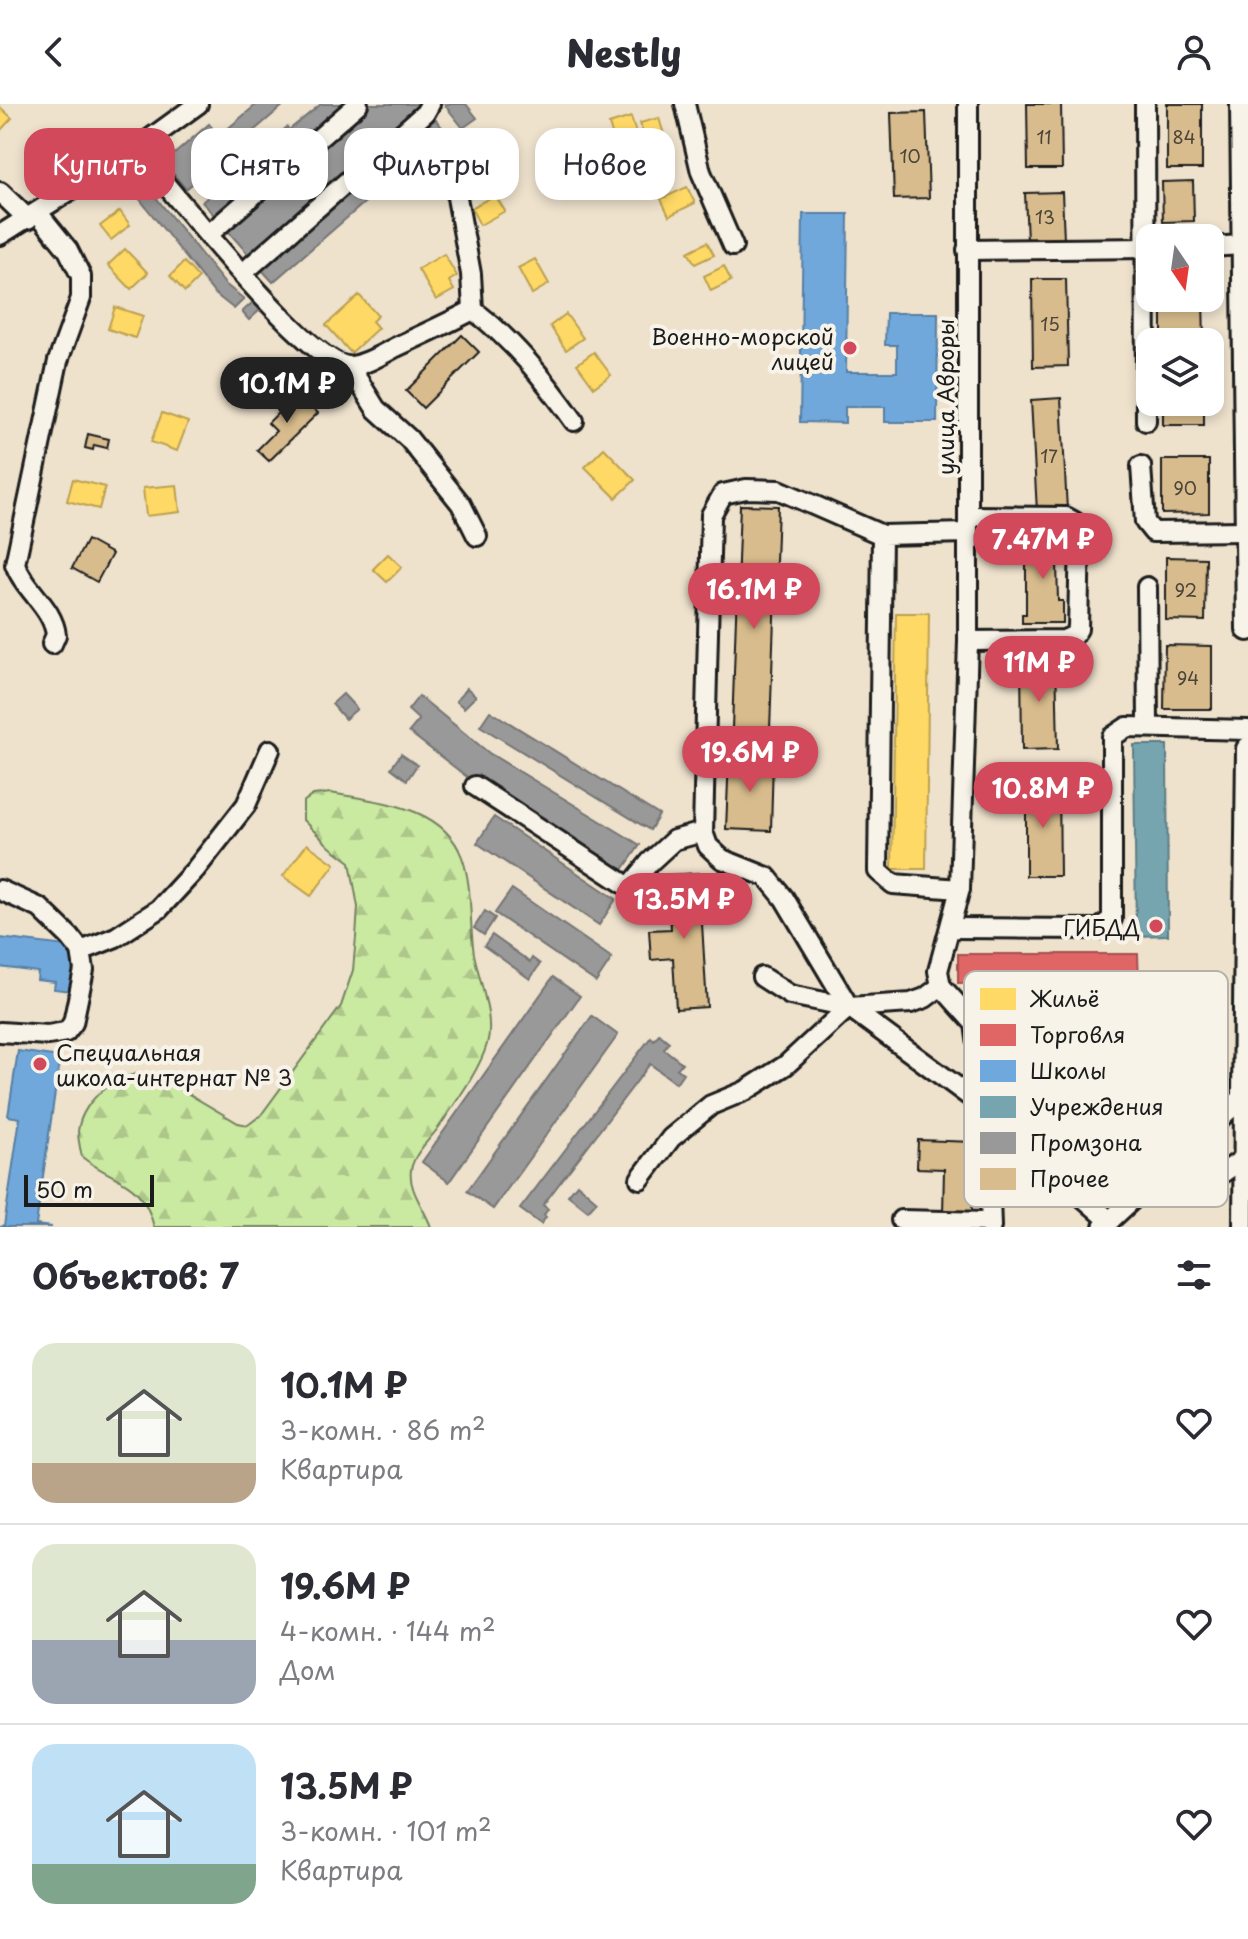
<!DOCTYPE html>
<html lang="ru">
<meta charset="utf-8">
<style>
:root{--surface:#fff;--page:#f7f7f7;--text:#2b2b33;--muted:#7c7c81;--line:#e1e1e2;--accent:#d1495b}
body{margin:0;font-family:"Playpen Sans",sans-serif;background:var(--page);color:var(--text);height:100vh;display:flex;flex-direction:column;font-size:30px;white-space:nowrap}
*{box-sizing:border-box;margin:0}
p{font-size:26px;color:var(--muted)}
.icon{flex:none;width:44px;height:44px;fill:none;stroke:currentColor;stroke-width:2;stroke-linecap:round;stroke-linejoin:round}
.map{position:relative;height:1123px;overflow:hidden}
.sheet{display:flex;flex-direction:column;background:var(--surface);flex:1}
.sheet>*{flex:none}
.banner{position:absolute;left:24px;top:24px;width:800px;height:72px;display:flex;gap:16px}
.needle{width:52px;rotate:167deg}
.buttons{position:absolute;left:1136px;top:120px;display:grid;gap:16px}
.buttons a{display:grid;place-items:center;width:88px;height:88px;border-radius:16px;background:var(--surface);box-shadow:0 4px 12px #0003;font-size:40px}
.scale{position:absolute;left:24px;bottom:20px;width:130px;box-sizing:border-box;padding-left:8px;border:4px solid #1c1c1c;border-top:0;font-size:22px;line-height:28px;white-space:nowrap;color:#1c1c1c;-webkit-text-stroke:6px #f7f3e8;paint-order:stroke}
.price{position:absolute;translate:-50% -68px;padding:0 18px;border-radius:28px;background:var(--accent);color:#fff;font-size:26px;line-height:52px;filter:drop-shadow(0 2px 4px #0008)}
.price::after{content:'';position:absolute;left:50%;top:48px;width:24px;height:18px;margin-left:-12px;background:inherit;clip-path:polygon(0 0,100% 0,50% 100%)}
.price.current{background:#222;color:#fff}
ul{padding:0;list-style:none}
li{display:flex;align-items:center;gap:24px;height:200px;padding:0 32px}
li+li{border-top:2px solid var(--line)}
li span{display:grid;place-items:center;flex:none;width:224px;height:160px;border-radius:24px;color:#555}
li>.icon{margin-inline-start:auto}
span .icon{width:96px;height:96px;fill:#fffc;stroke-width:1}
li b{font-size:34px}
h2{display:flex;justify-content:space-between;align-items:center;height:96px;padding:0 32px;font-size:34px}
.pill{padding:0 28px;border-radius:24px;background:var(--surface);box-shadow:0 4px 12px #0003;font-size:28px;line-height:72px}
.pill.current{background:var(--accent);color:#fff}
header{display:flex;justify-content:space-between;align-items:center;height:104px;padding:0 32px;background:var(--surface);font-size:36px;font-weight:800}
.map>svg:first-child{display:block}
.forest{fill:url(#forest-firs);stroke:#73825e;stroke-width:2}
.homes{fill:#ffd966;stroke:#bba050;stroke-width:2}
.shops{fill:#e06666;stroke:#a55050;stroke-width:2}
.schools{fill:#6fa8dc;stroke:#567ea2;stroke-width:2}
.public{fill:#76a5af;stroke:#5b7c83;stroke-width:2}
.industry{fill:#999;stroke:#747474;stroke-width:2}
.building{fill:#d8bc8d;stroke:#1c1c1c;stroke-width:2}
.lines{fill:none;stroke-linecap:round;stroke-linejoin:round}
.minor-casing{stroke:#1c1c1c;stroke-width:24}
.major-casing{stroke:#1c1c1c;stroke-width:28}
.minor{stroke:#f7f3e8;stroke-width:18}
.major{stroke:#f7f3e8;stroke-width:22}
.poi-dot{fill:#d1495b;stroke:#f7f3e8;stroke-width:3}
.labels{text-anchor:middle;dominant-baseline:central;stroke-width:8;stroke-linejoin:round;paint-order:stroke}
.number-label{font-size:18px;fill:#4b4438}
.poi-label{font-size:22px;fill:#1c1c1c;stroke:#f7f3e8;text-anchor:end}
.street-label{font-size:22px;fill:#1c1c1c;stroke:#f7f3e8}
.key{fill:#f7f3e8;stroke:#b5b2ab;stroke-width:2}
.key-label{font-size:22px;fill:#1c1c1c}
</style>
<header><svg class="icon" aria-label="back" viewBox="0 0 24 24"><path d="M15 5l-7 7 7 7"/></svg>Nestly<svg class="icon" aria-label="person" viewBox="0 0 24 24"><circle cx="12" cy="8" r="4"/><path d="M4 21q1-7 8-7t8 7"/></svg></header>
<div class="map">
<svg width="1248" height="1123" viewBox="0 0 1248 1123">
<defs>
<pattern id="forest-firs" width="22" height="20" patternUnits="userSpaceOnUse" patternTransform="scale(2)"><rect width="22" height="20" fill="#cae9a1"/><path d="M5 1l3.5 6h-7zM16 11l3.5 6h-7z" fill="#adc78a"/></pattern>
</defs>
<rect width="100%" height="100%" fill="#eee2cd"/>
<filter id="ink" filterUnits="userSpaceOnUse"><feTurbulence type="fractalNoise" baseFrequency=".0125" numOctaves="2"/><feDisplacementMap in="SourceGraphic" scale="16" xChannelSelector="R" yChannelSelector="G"/><feConvolveMatrix kernelMatrix="1 2 1 2 8 2 1 2 1" color-interpolation-filters="sRGB"/></filter>
<g filter="url(#ink)">
<path class="forest" d="M331,689C377,698 443,701 462,753C473,783 469,819 474,850C479,876 495,915 487,940C480,965 456,998 441,1020C432,1034 414,1048 411,1066C408,1086 425,1105 431,1123H154C142,1074 116,1080 82,1053C80,1044 78,1036 78,1027C82,994 121,966 153,969L238,1019L248,1021L261,1011L341,902L353,866L356,833L358,803L350,758L330,743L303,716V698L313,691Z"/>
<g class="homes">
<polygon points="0,3 12,14 0,27"/>
<polygon points="631,13 638,36 616,43 609,20"/>
<polygon points="659,14 668,44 648,49 640,19"/>
<polygon points="687,83 695,99 669,112 661,95"/>
<polygon points="495,91 505,107 480,121 471,104"/>
<polygon points="120,107 130,121 111,136 100,122"/>
<polygon points="707,138 714,151 695,160 688,148"/>
<polygon points="125,145 148,169 131,185 108,161"/>
<polygon points="444,150 457,172 449,177 454,186 436,196 418,165"/>
<polygon points="535,155 549,180 532,190 518,164"/>
<polygon points="184,158 199,174 185,188 170,172"/>
<polygon points="724,162 731,177 711,187 704,172"/>
<polygon points="359,191 378,212 372,217 378,224 351,249 326,221"/>
<polygon points="115,203 143,212 135,234 108,225"/>
<polygon points="566,210 583,234 566,246 550,222"/>
<polygon points="594,248 611,271 594,283 577,260"/>
<polygon points="162,309 188,318 177,347 151,338"/>
<polygon points="604,344 635,376 616,394 585,363"/>
<polygon points="73,375 105,383 99,405 67,397"/>
<polygon points="177,381 180,408 146,412 143,384"/>
<polygon points="388,450 402,463 387,478 373,465"/>
<polygon points="896,509 929,509 926,765 892,765"/>
<polygon points="307,740 335,760 311,792 283,772"/>
</g>
<polygon class="shops" points="958,850 1138,850 1139,879 958,879"/>
<g class="schools">
<polygon points="803,110 848,110 846,268 897,268 897,241 885,241 886,209 938,209 937,318 885,318 885,303 845,303 845,319 800,318"/>
<polygon points="0,834 75,843 70,887 54,885 55,878 37,876 38,868 0,863"/>
<polygon points="18,947 60,953 36,1121 52,1123 0,1123 4,1122 20,1014 8,1012"/>
</g>
<polygon class="public" points="1134,641 1167,641 1168,831 1136,832"/>
<g class="industry">
<polygon points="257,0 285,0 186,85 164,59 209,20 219,32"/>
<polygon points="321,0 347,0 304,38 300,34 214,111 202,98 287,23 289,26"/>
<polygon points="369,0 420,0 249,151 227,126"/>
<polygon points="444,0 466,0 477,14 463,24"/>
<polygon points="435,15 446,28 273,178 262,166"/>
<polygon points="138,71 225,180 244,195 234,205 214,189 127,79"/>
<polygon points="254,197 261,205 249,216 242,208"/>
<polygon points="467,584 476,592 464,604 456,597"/>
<polygon points="343,590 357,605 345,615 332,600"/>
<polygon points="419,592 489,649 640,741 620,770 471,676 409,628 419,616 408,606"/>
<polygon points="490,607 659,711 650,726 480,622"/>
<polygon points="401,650 417,661 407,676 391,664"/>
<polygon points="494,713 616,795 599,821 477,739"/>
<polygon points="512,785 612,854 596,878 495,809"/>
<polygon points="485,807 495,814 484,831 474,824"/>
<polygon points="492,831 530,858 532,854 540,860 530,875 484,842"/>
<polygon points="553,873 580,892 449,1078 422,1058"/>
<polygon points="592,912 618,931 493,1105 467,1087"/>
<polygon points="659,930 669,938 664,945 682,959 677,965 683,969 676,979 650,960 543,1101 548,1105 544,1111 546,1113 541,1120 520,1105 651,933 654,936"/>
<polygon points="577,1080 597,1097 588,1107 568,1091"/>
</g>
<g class="building">
<polygon points="1027,0 1061,0 1062,65 1028,65"/>
<rect x="1167" y="0" width="35" height="65"/>
<polygon points="926,8 929,94 894,95 891,9"/>
<polygon points="1193,77 1194,117 1163,118 1162,78"/>
<polygon points="1062,88 1064,136 1027,137 1025,89"/>
<polygon points="1032,175 1066,175 1068,262 1033,263"/>
<polygon points="1162,194 1203,194 1204,238 1162,238"/>
<polygon points="462,231 479,248 423,304 406,287"/>
<polygon points="289,257 298,268 282,282 273,271"/>
<polygon points="298,289 318,309 269,357 257,346 276,327 268,319"/>
<polygon points="1061,294 1067,406 1037,408 1031,296"/>
<rect x="1163" y="298" width="41" height="23"/>
<polygon points="88,330 109,335 107,344 94,341 93,346 85,344"/>
<polygon points="1162,356 1209,356 1209,409 1162,410"/>
<polygon points="740,401 778,402 769,653 731,652"/>
<polygon points="1063,435 1063,459 1057,459 1058,497 1063,497 1063,519 1022,519 1022,510 1026,510 1026,445 1021,445 1021,436"/>
<polygon points="87,436 112,450 97,478 72,464"/>
<polygon points="1166,453 1206,454 1205,517 1166,516"/>
<polygon points="1165,541 1212,542 1212,605 1164,605"/>
<polygon points="1056,554 1058,645 1022,646 1021,555"/>
<polygon points="729,653 773,655 771,727 726,725"/>
<polygon points="1026,679 1059,679 1060,772 1026,772"/>
<polygon points="699,769 707,903 676,905 673,854 651,856 649,826 671,825 668,771"/>
<polygon points="918,1036 974,1038 972,1112 943,1111 944,1065 917,1064"/>
</g>
<g class="lines">
<g class="minor-casing">
<g id="minor">
<polyline points="685,0 701,68 733,142"/>
<polyline points="968,0 968,537 960,785 938,867 941,882 975,920 987,1005 1008,1028 1110,1117"/>
<polyline points="1145,0 1146,317"/>
<path d="M136,45C167,80 313,268 352,262C367,260 383,250 396,243C422,231 448,219 473,206"/>
<path d="M452,66L471,170L473,206C513,236 545,276 574,317"/>
<polyline points="0,88 28,115"/>
<path d="M38,109L68,146L81,172V194L58,257L15,460C24,486 53,503 56,531L52,540"/>
<polyline points="209,130 358,0"/>
<polyline points="0,131 136,45 198,0"/>
<polyline points="1210,143 1242,141"/>
<polyline points="967,146 1150,144"/>
<polyline points="243,169 425,9 430,0"/>
<polyline points="350,263 376,305 409,335 461,400 477,432"/>
<polyline points="1141,362 1145,418 1153,428 1247,427"/>
<polyline points="968,412 1066,413 1075,418 1080,432 1078,525 1073,532 1064,536 968,537"/>
<polyline points="882,431 779,386 746,385 723,390 711,411 703,728 708,742 722,755 767,773 784,794 849,903 987,1005"/>
<polyline points="1147,483 1148,623"/>
<polyline points="475,682 626,781 632,780 650,758 674,736 703,728"/>
<polyline points="960,785 893,780 878,767 882,431 968,429"/>
<polyline points="0,786 40,804 70,833 81,847 84,866 73,919 66,928 48,931 0,928"/>
<polyline points="951,824 1099,825 1112,815 1112,633 1127,623 1248,626"/>
<polyline points="81,847 116,833 159,805 195,766 246,701 270,646"/>
<polyline points="762,873 790,891 849,903 911,899 925,894 941,882"/>
<polyline points="975,920 1147,917 1150,996 1194,1038"/>
<polyline points="1163,1009 1179,992 1191,962 1192,879"/>
<polyline points="640,1075 671,1034 711,1001 745,987 786,961 849,903"/>
<polyline points="1196,1088 1244,1054"/>
<polyline points="901,1116 989,1118"/>
<polyline points="991,1123 990,1093 1008,1028"/>
<polyline points="1103,1123 1244,992"/>
<polyline points="1243,1123 1244,992"/>
</g>
</g>
<g class="major-casing">
<g id="major">
<polyline points="1242,0 1248,525"/>
<polyline points="1244,992 1248,645"/>
</g>
</g>
<use href="#minor" class="minor"/>
<use href="#major" class="major"/>
</g>
</g>
<g class="poi-dot">
<circle cx="850" cy="244" r="8"/>
<circle cx="1156" cy="822" r="8"/>
<circle cx="40" cy="960" r="8"/>
</g>
<g class="labels">
<g class="number-label">
<text x="1044" y="32">11</text>
<text x="1184" y="32">84</text>
<text x="910" y="51">10</text>
<text x="1045" y="112">13</text>
<text x="1050" y="219">15</text>
<text x="1049" y="351">17</text>
<text x="1185" y="383">90</text>
<text x="1186" y="485">92</text>
<text x="1188" y="573">94</text>
</g>
<g class="poi-label">
<text x="834" y="231">Военно-морской<tspan x="834" dy="25">лицей</tspan></text>
<text x="1140" y="822">ГИБДД</text>
<text x="56" y="947" text-anchor="start">Специальная<tspan x="56" dy="25">школа-интернат № 3</tspan></text>
</g>
<g class="street-label">
<text transform="translate(944 293) rotate(-90)">улица Авроры</text>
</g>
</g>
<rect x="964" y="867" width="264" height="236" rx="12" class="key"/>
<rect x="980" y="884" width="36" height="22" fill="#ffd966"/>
<rect x="980" y="920" width="36" height="22" fill="#e06666"/>
<rect x="980" y="956" width="36" height="22" fill="#6fa8dc"/>
<rect x="980" y="992" width="36" height="22" fill="#76a5af"/>
<rect x="980" y="1028" width="36" height="22" fill="#999"/>
<rect x="980" y="1064" width="36" height="22" fill="#d8bc8d"/>
<g class="key-label">
<text x="1030" y="903">Жильё</text>
<text x="1030" y="939">Торговля</text>
<text x="1030" y="975">Школы</text>
<text x="1030" y="1011">Учреждения</text>
<text x="1030" y="1047">Промзона</text>
<text x="1030" y="1083">Прочее</text>
</g>
</svg>
<div class="buttons">
<a><svg class="needle" viewBox="-14 -14 28 28"><path d="M0-13l5 13h-10z" fill="#e53935"/><path d="M0 13l5-13h-10z" fill="#7c7c81"/></svg></a>
<a><svg class="icon" aria-label="layers" viewBox="0 0 24 24"><path d="M12 4l9 5-9 5-9-5zM3 14l9 5 9-5"/></svg></a>
</div>
<div class="scale">50 m</div>
<b class="price current" style="left:287px;top:321px">10.1M ₽</b>
<b class="price" style="left:1043px;top:477px">7.47M ₽</b>
<b class="price" style="left:754px;top:527px">16.1M ₽</b>
<b class="price" style="left:1039px;top:600px">11M ₽</b>
<b class="price" style="left:750px;top:690px">19.6M ₽</b>
<b class="price" style="left:1043px;top:726px">10.8M ₽</b>
<b class="price" style="left:684px;top:837px">13.5M ₽</b>
<div class="banner">
<a class="pill current">Купить</a>
<a class="pill">Снять</a>
<a class="pill">Фильтры</a>
<a class="pill">Новое</a>
</div>
</div>
<section class="sheet">
<h2>Объектов: 7<svg class="icon" aria-label="filters" viewBox="0 0 24 24"><path d="M4 7h16M4 17h16"/><circle cx="9" cy="7" r="2"/><circle cx="15" cy="17" r="2"/></svg></h2>
<ul>
<li><span style="background:linear-gradient(#dfe7d0 75%,#b9a48a 0)"><svg class="icon" aria-label="home" viewBox="0 0 24 24"><path d="M3 11l9-7 9 7M6 9v11h12V9"/></svg></span><div><b>10.1M ₽</b><p>3-комн. · 86 m²</p><p>Квартира</p></div><svg class="icon" aria-label="heart" viewBox="0 0 24 24"><path d="M12 20l-8-8c-3-5 5-10 8-4 3-6 11-1 8 4z"/></svg></li>
<li><span style="background:linear-gradient(#dfe7d0 60%,#9aa5b1 0)"><svg class="icon" aria-label="home" viewBox="0 0 24 24"><path d="M3 11l9-7 9 7M6 9v11h12V9"/></svg></span><div><b>19.6M ₽</b><p>4-комн. · 144 m²</p><p>Дом</p></div><svg class="icon" aria-label="heart" viewBox="0 0 24 24"><path d="M12 20l-8-8c-3-5 5-10 8-4 3-6 11-1 8 4z"/></svg></li>
<li><span style="background:linear-gradient(#bfe0f5 75%,#7fa58c 0)"><svg class="icon" aria-label="home" viewBox="0 0 24 24"><path d="M3 11l9-7 9 7M6 9v11h12V9"/></svg></span><div><b>13.5M ₽</b><p>3-комн. · 101 m²</p><p>Квартира</p></div><svg class="icon" aria-label="heart" viewBox="0 0 24 24"><path d="M12 20l-8-8c-3-5 5-10 8-4 3-6 11-1 8 4z"/></svg></li>
</ul>
</section>
